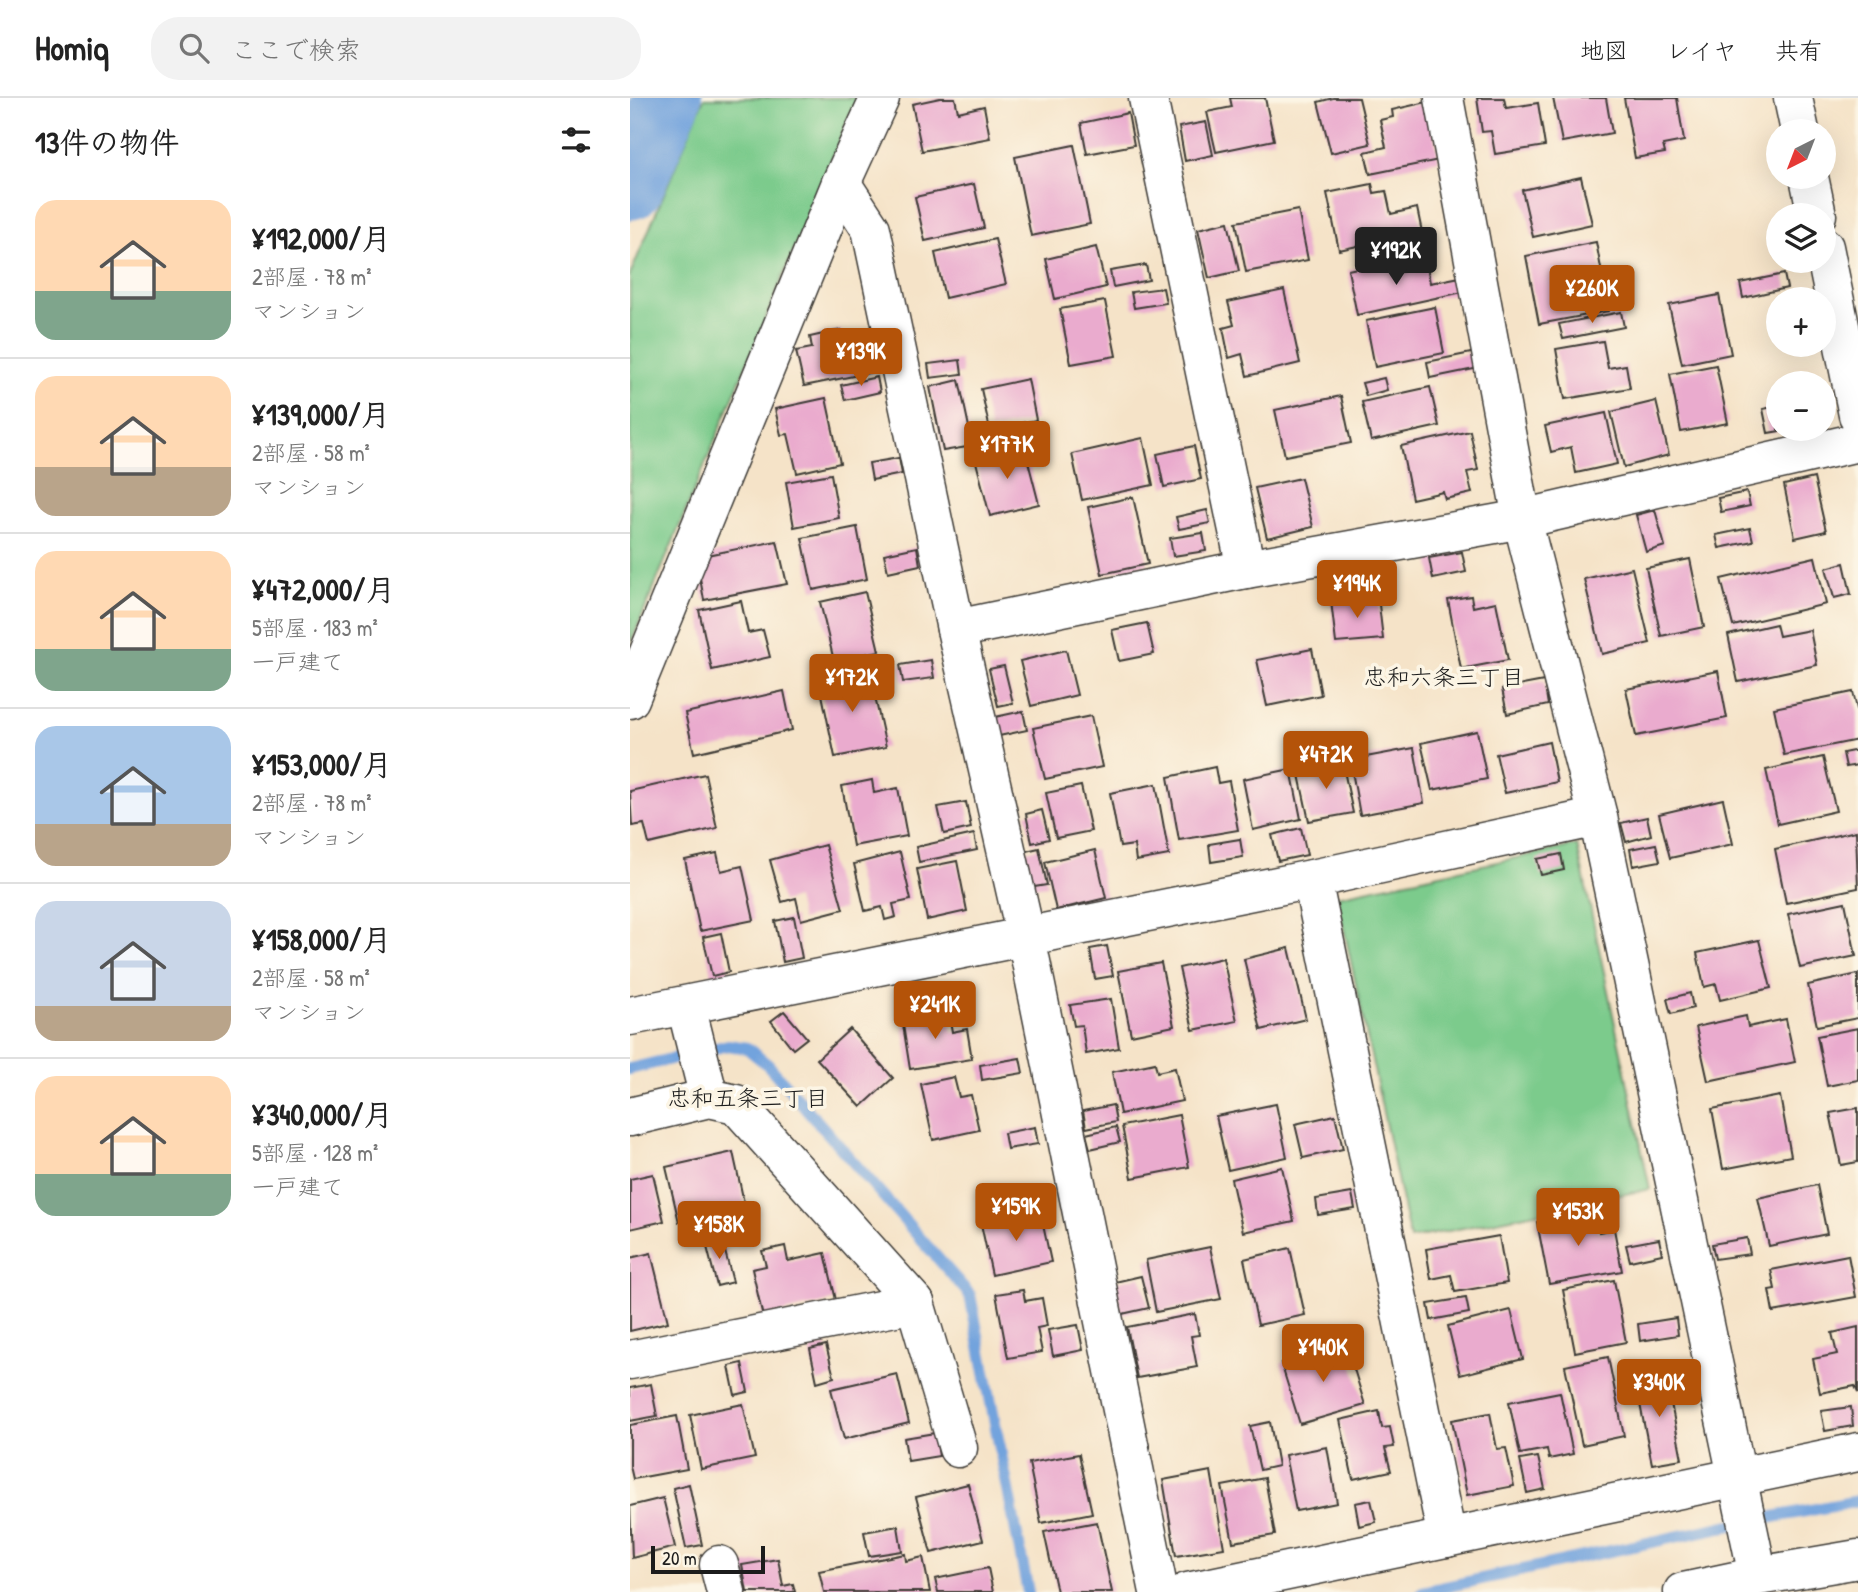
<!DOCTYPE html>
<html lang="ja">
<meta charset="utf-8">
<style>
:root{--surface:#fff;--page:#f2f2f2;--text:#222;--muted:#767676;--line:#e0e0e0;--accent:#b45309}
body{margin:0;font-family:"Patrick Hand","Klee One",sans-serif;background:var(--page);color:var(--text);height:100vh;display:flex;flex-direction:column;font-size:26px;white-space:nowrap}
*{box-sizing:border-box;margin:0}
p{font-size:23px;color:var(--muted)}
.icon{flex:none;width:38px;height:38px;fill:none;stroke:currentColor;stroke-width:2;stroke-linecap:round;stroke-linejoin:round}
.map{position:relative;flex:1;overflow:hidden}
.side{display:flex;flex-direction:column;background:var(--surface);width:630px}
.side>*{flex:none}
.needle{width:46px;rotate:222deg}
.fabs{position:absolute;left:1136px;top:21px;display:grid;gap:14px}
.fabs a{display:grid;place-items:center;width:70px;height:70px;border-radius:50%;background:var(--surface);box-shadow:0 7px 28px #0002;font-size:35px}
.scale{position:absolute;left:21px;bottom:18px;width:114px;box-sizing:border-box;padding-left:7px;border:4px solid #1c1c1c;border-top:0;font-size:19px;line-height:24px;white-space:nowrap;color:#1c1c1c;-webkit-text-stroke:5px #fcf5e5;paint-order:stroke}
.price{position:absolute;translate:-50% -60px;padding:0 16px;border-radius:7px;background:var(--accent);color:#fff;font-size:23px;line-height:46px;filter:drop-shadow(0 2px 4px #0008)}
.price::after{content:'';position:absolute;left:50%;top:42px;width:21px;height:16px;margin-left:-10px;background:inherit;clip-path:polygon(0 0,100% 0,50% 100%)}
.price.current{background:#222;color:#fff}
ul{padding:0;list-style:none}
li{display:flex;align-items:center;gap:21px;height:175px;padding:0 35px}
li+li{border-top:2px solid var(--line)}
li span{display:grid;place-items:center;flex:none;width:196px;height:140px;border-radius:21px;color:#555}
li>.icon{margin-inline-start:auto}
span .icon{width:84px;height:84px;fill:#fffc;stroke-width:1}
li b{font-size:30px}
h2{display:flex;justify-content:space-between;align-items:center;height:84px;padding:0 35px;font-size:30px}
header{display:flex;align-items:center;gap:42px;box-sizing:border-box;height:98px;padding:0 35px;background:var(--surface);border-bottom:2px solid var(--line)}
header strong{font-size:33px}
nav{display:flex;gap:38px;margin-inline-start:auto;font-size:24px}
.search{width:490px;height:63px;background:var(--page);display:flex;align-items:center;gap:18px;box-sizing:border-box;padding:0 24px;border-radius:28px;color:var(--muted);font-size:26px}
main{display:flex;flex:1;min-height:0}
.map>svg:first-child{display:block}
.green{fill:#7ccb8c;stroke:#4c7454;stroke-width:2}
.lines{fill:none;stroke-linecap:round;stroke-linejoin:round}
.stream{stroke:#72a3dd;stroke-width:12}
.river{stroke:#72a3dd;stroke-width:68}
.building{fill:#eaabce}
.minor-casing{stroke:#3d3a36;stroke-width:41}
.minor{stroke:#fff;stroke-width:38}
.labels{text-anchor:middle;dominant-baseline:central;stroke-width:7;stroke-linejoin:round;paint-order:stroke}
.neighbourhood-label{font-size:23px;fill:#1c1c1c;stroke:#fcf5e5}
</style>
<header>
<strong>Homiq</strong>
<div class="search"><svg class="icon" aria-label="search" viewBox="0 0 24 24"><circle cx="10" cy="10" r="6"/><path d="M15 15l6 6"/></svg>ここで検索</div>
<nav><a>地図</a><a>レイヤ</a><a>共有</a></nav>
</header>
<main>
<section class="side">
<h2>13件の物件<svg class="icon" aria-label="filters" viewBox="0 0 24 24"><path d="M4 7h16M4 17h16"/><circle cx="9" cy="7" r="2"/><circle cx="15" cy="17" r="2"/></svg></h2>
<ul>
<li><span style="background:linear-gradient(#ffd9b3 65%,#7fa58c 0)"><svg class="icon" aria-label="home" viewBox="0 0 24 24"><path d="M3 11l9-7 9 7M6 9v11h12V9"/></svg></span><div><b>¥192,000/月</b><p>2部屋 · 78 m²</p><p>マンション</p></div></li>
<li><span style="background:linear-gradient(#ffd9b3 65%,#b9a48a 0)"><svg class="icon" aria-label="home" viewBox="0 0 24 24"><path d="M3 11l9-7 9 7M6 9v11h12V9"/></svg></span><div><b>¥139,000/月</b><p>2部屋 · 58 m²</p><p>マンション</p></div></li>
<li><span style="background:linear-gradient(#ffd9b3 70%,#7fa58c 0)"><svg class="icon" aria-label="home" viewBox="0 0 24 24"><path d="M3 11l9-7 9 7M6 9v11h12V9"/></svg></span><div><b>¥472,000/月</b><p>5部屋 · 183 m²</p><p>一戸建て</p></div></li>
<li><span style="background:linear-gradient(#a9c7e8 70%,#b9a48a 0)"><svg class="icon" aria-label="home" viewBox="0 0 24 24"><path d="M3 11l9-7 9 7M6 9v11h12V9"/></svg></span><div><b>¥153,000/月</b><p>2部屋 · 78 m²</p><p>マンション</p></div></li>
<li><span style="background:linear-gradient(#c9d6e8 75%,#b9a48a 0)"><svg class="icon" aria-label="home" viewBox="0 0 24 24"><path d="M3 11l9-7 9 7M6 9v11h12V9"/></svg></span><div><b>¥158,000/月</b><p>2部屋 · 58 m²</p><p>マンション</p></div></li>
<li><span style="background:linear-gradient(#ffd9b3 70%,#7fa58c 0)"><svg class="icon" aria-label="home" viewBox="0 0 24 24"><path d="M3 11l9-7 9 7M6 9v11h12V9"/></svg></span><div><b>¥340,000/月</b><p>5部屋 · 128 m²</p><p>一戸建て</p></div></li>
</ul>
</section>
<div class="map">
<svg width="1228" height="1494" viewBox="0 0 1228 1494">
<rect width="100%" height="100%" fill="#fcf5e5"/>
<filter id="ink" filterUnits="userSpaceOnUse"><feTurbulence type="fractalNoise" baseFrequency=".0143" numOctaves="2"/><feDisplacementMap in="SourceGraphic" scale="14" xChannelSelector="R" yChannelSelector="G"/><feConvolveMatrix kernelMatrix="1 2 1 2 8 2 1 2 1" color-interpolation-filters="sRGB"/></filter>
<filter id="wash" filterUnits="userSpaceOnUse"><feTurbulence type="fractalNoise" baseFrequency=".00686" numOctaves="4" result="noise"/><feDisplacementMap in="SourceGraphic" scale="28" xChannelSelector="R" yChannelSelector="G"/><feGaussianBlur stdDeviation="1.57" result="paint"/><feColorMatrix in="noise" values="0 0 0 0 0 0 0 0 0 0 0 0 0 0 0 0 0 1.4 0 .05"/><feComposite in="paint" operator="in"/></filter>
<g filter="url(#wash)">
<rect width="100%" height="100%" fill="#f5e3c8"/>
<g class="green">
<polygon points="74,0 227,0 0,547 0,177"/>
<polygon points="947,747 1020,1091 780,1141 707,798"/>
</g>
<g class="lines">
<g class="stream">
<polyline points="0,971 98,947 117,950 138,967 340,1197 398,1494"/>
<polyline points="792,1494 1091,1429 1228,1403"/>
</g>
<polyline class="river" points="0,88 38,0"/>
</g>
<g id="blocks">
<g class="building">
<polygon points="310,0 325,0 328,14 354,8 360,40 292,53 282,6"/>
<polygon points="600,0 635,0 644,42 586,54 577,14 602,9"/>
<polygon points="703,0 729,0 740,46 701,55 688,4"/>
<polygon points="847,0 874,0 876,10 908,5 915,48 865,56 861,33 852,34"/>
<polygon points="923,0 976,0 982,35 932,44"/>
<polygon points="994,0 1047,0 1054,43 1033,47 1035,55 1005,60"/>
<polygon points="797,4 809,62 740,76 735,54 756,49 750,22 763,19 762,12"/>
<polygon points="498,15 504,47 457,56 451,25"/>
<polygon points="576,24 583,57 555,63 549,29"/>
<polygon points="444,47 460,126 401,138 385,59"/>
<polygon points="951,79 962,126 903,139 892,92"/>
<polygon points="344,86 354,130 295,143 285,99"/>
<polygon points="742,86 744,95 756,93 761,116 787,110 792,134 709,152 697,95"/>
<polygon points="668,112 678,162 616,174 606,124"/>
<polygon points="598,124 609,173 579,180 568,131"/>
<polygon points="365,141 376,186 315,200 305,155"/>
<polygon points="966,144 979,213 909,226 896,158"/>
<polygon points="466,149 476,189 425,201 416,161"/>
<polygon points="763,162 765,175 797,168 800,185 830,179 833,194 727,217 718,172"/>
<polygon points="516,167 519,182 483,189 480,173"/>
<polygon points="1154,176 1157,190 1113,200 1110,185"/>
<polygon points="533,190 536,205 504,210 501,194"/>
<polygon points="654,192 670,265 617,278 612,256 599,260 593,230 604,227 598,204"/>
<polygon points="1089,197 1101,256 1052,266 1039,207"/>
<polygon points="475,203 486,258 441,266 430,211"/>
<polygon points="805,209 814,255 745,269 736,223"/>
<polygon points="991,214 994,229 933,241 929,226"/>
<polygon points="211,232 214,243 237,239 243,274 174,288 166,253 182,250 180,239"/>
<polygon points="973,243 978,270 996,267 1000,290 935,301 926,251"/>
<polygon points="846,254 849,270 800,280 797,264"/>
<polygon points="330,262 332,276 300,280 298,266"/>
<polygon points="1086,267 1098,325 1051,334 1040,276"/>
<polygon points="247,279 250,294 215,302 211,287"/>
<polygon points="754,280 757,292 736,298 732,285"/>
<polygon points="398,281 406,322 360,332 351,291"/>
<polygon points="329,282 343,348 313,353 300,289"/>
<polygon points="800,289 809,328 741,343 732,304"/>
<polygon points="711,298 721,345 655,358 645,312"/>
<polygon points="196,300 210,365 167,375 158,336 151,337 145,311"/>
<polygon points="1026,303 1039,357 994,369 981,314"/>
<polygon points="1148,308 1148,331 1156,332 1138,335 1133,311"/>
<polygon points="976,315 987,366 946,375 941,349 921,354 915,328"/>
<polygon points="840,333 848,372 837,374 842,395 815,401 813,394 782,401 771,348"/>
<polygon points="513,340 523,387 452,402 442,356"/>
<polygon points="394,348 409,406 360,418 345,360"/>
<polygon points="564,348 571,381 534,389 527,356"/>
<polygon points="269,360 272,376 242,382 239,365"/>
<polygon points="201,376 209,420 164,429 156,384"/>
<polygon points="671,380 683,429 637,440 625,390"/>
<polygon points="1184,380 1196,433 1165,440 1154,387"/>
<polygon points="1117,394 1120,408 1091,414 1088,400"/>
<polygon points="503,399 518,466 472,476 458,409"/>
<polygon points="577,412 580,425 549,431 546,419"/>
<polygon points="1025,412 1035,448 1016,454 1006,417"/>
<polygon points="227,429 237,481 183,492 172,440"/>
<polygon points="1120,430 1123,443 1089,450 1086,437"/>
<polygon points="573,435 576,453 543,458 540,440"/>
<polygon points="147,443 157,486 74,502 70,480 77,457"/>
<polygon points="287,449 290,467 258,474 254,456"/>
<polygon points="832,454 836,474 803,481 799,460"/>
<polygon points="1185,459 1196,506 1103,528 1091,481"/>
<polygon points="1060,461 1074,529 1031,538 1016,470"/>
<polygon points="1214,465 1221,496 1204,500 1196,470"/>
<polygon points="1002,470 1020,545 972,556 954,481"/>
<polygon points="235,494 249,553 204,563 190,504"/>
<polygon points="748,498 753,541 706,545 701,503"/>
<polygon points="841,498 843,509 866,504 878,562 831,571 818,502"/>
<polygon points="111,503 118,535 133,532 140,559 82,572 69,512"/>
<polygon points="517,525 524,556 489,563 482,532"/>
<polygon points="1146,526 1149,538 1180,532 1187,567 1108,584 1098,537"/>
<polygon points="682,551 691,597 637,608 627,562"/>
<polygon points="436,552 447,597 401,608 390,563"/>
<polygon points="301,562 304,580 273,584 270,567"/>
<polygon points="374,568 383,605 368,608 359,571"/>
<polygon points="239,572 256,649 205,659 189,582"/>
<polygon points="1088,573 1097,620 1006,638 996,591"/>
<polygon points="914,583 918,607 877,616 872,591"/>
<polygon points="154,593 162,632 64,655 55,615"/>
<polygon points="1223,594 1228,615 1228,642 1154,657 1144,610"/>
<polygon points="393,613 397,632 369,638 365,619"/>
<polygon points="461,618 472,669 415,681 403,630"/>
<polygon points="847,633 857,681 802,692 791,645"/>
<polygon points="919,644 927,684 875,695 866,656"/>
<polygon points="784,650 794,705 730,717 720,662"/>
<polygon points="1228,652 1228,667 1216,669 1213,655"/>
<polygon points="1193,659 1206,713 1148,726 1136,672"/>
<polygon points="712,663 723,715 679,723 668,672"/>
<polygon points="585,669 588,685 599,683 608,732 549,742 538,679"/>
<polygon points="661,671 671,721 623,732 613,681"/>
<polygon points="75,676 87,730 19,746 14,726 2,728 0,693"/>
<polygon points="242,682 244,695 268,690 277,738 223,748 212,688"/>
<polygon points="526,686 539,757 506,763 504,747 490,749 480,695"/>
<polygon points="451,688 461,733 426,740 416,695"/>
<polygon points="1093,701 1103,746 1040,760 1029,716"/>
<polygon points="336,704 341,730 314,736 308,709"/>
<polygon points="412,712 419,741 402,745 396,716"/>
<polygon points="1017,719 1021,737 996,744 991,725"/>
<polygon points="671,730 677,757 648,763 642,737"/>
<polygon points="1226,733 1228,790 1156,805 1145,751"/>
<polygon points="344,736 347,752 289,764 286,749"/>
<polygon points="610,741 613,759 581,764 579,746"/>
<polygon points="1026,746 1030,763 1003,768 1000,751"/>
<polygon points="195,747 213,811 171,822 166,800 152,804 140,762"/>
<polygon points="409,750 417,787 404,789 396,753"/>
<polygon points="465,752 476,800 426,812 415,764"/>
<polygon points="270,754 281,802 263,806 266,819 255,822 252,809 235,813 224,766"/>
<polygon points="87,755 91,773 112,768 124,822 70,833 55,762"/>
<polygon points="931,756 934,772 911,777 907,761"/>
<polygon points="327,763 337,813 297,822 287,771"/>
<polygon points="1215,804 1226,858 1170,870 1158,816"/>
<polygon points="164,819 172,860 153,864 145,823"/>
<polygon points="91,835 99,874 82,878 73,839"/>
<polygon points="1129,842 1141,890 1090,902 1086,886 1074,889 1067,855"/>
<polygon points="477,848 483,878 465,881 460,851"/>
<polygon points="659,850 676,921 631,932 614,861"/>
<polygon points="593,860 607,923 563,932 549,870"/>
<polygon points="531,865 544,928 501,937 488,873"/>
<polygon points="1228,876 1228,920 1187,928 1178,887"/>
<polygon points="1060,895 1063,910 1041,916 1037,901"/>
<polygon points="481,901 489,950 456,956 452,927 444,928 440,907"/>
<polygon points="318,910 322,934 337,931 342,961 280,971 273,927 288,924 287,915"/>
<polygon points="154,913 177,940 163,951 141,923"/>
<polygon points="1116,918 1118,929 1156,921 1165,964 1078,983 1066,929"/>
<polygon points="1228,930 1228,982 1197,988 1187,938"/>
<polygon points="220,931 263,980 231,1009 187,961"/>
<polygon points="390,960 393,975 352,982 350,967"/>
<polygon points="525,965 527,974 545,970 552,1003 490,1016 482,974"/>
<polygon points="324,979 329,999 341,997 349,1032 303,1042 291,986"/>
<polygon points="1150,998 1161,1058 1093,1071 1082,1011"/>
<polygon points="646,1006 657,1059 598,1072 586,1018"/>
<polygon points="483,1007 486,1024 456,1030 453,1013"/>
<polygon points="1228,1010 1228,1064 1211,1067 1200,1015"/>
<polygon points="549,1017 559,1069 502,1080 492,1028"/>
<polygon points="705,1017 713,1051 673,1060 665,1026"/>
<polygon points="405,1029 408,1046 377,1051 374,1035"/>
<polygon points="486,1029 490,1044 460,1051 456,1036"/>
<polygon points="103,1054 115,1109 49,1124 36,1069"/>
<polygon points="652,1069 664,1123 613,1134 601,1081"/>
<polygon points="23,1076 34,1123 0,1131 0,1081"/>
<polygon points="1187,1087 1197,1136 1139,1148 1128,1100"/>
<polygon points="722,1095 725,1111 688,1117 686,1101"/>
<polygon points="410,1113 421,1164 362,1177 351,1126"/>
<polygon points="965,1113 969,1134 984,1131 992,1173 919,1186 907,1124"/>
<polygon points="91,1138 103,1184 87,1188 75,1141"/>
<polygon points="869,1138 877,1185 825,1194 821,1177 801,1181 796,1151"/>
<polygon points="1117,1140 1120,1156 1085,1161 1082,1146"/>
<polygon points="1029,1141 1032,1156 1000,1163 996,1147"/>
<polygon points="155,1148 158,1163 195,1155 206,1202 133,1219 122,1171 136,1168 132,1153"/>
<polygon points="580,1149 591,1201 526,1214 516,1162"/>
<polygon points="660,1150 675,1217 628,1227 614,1161"/>
<polygon points="21,1155 38,1224 0,1233 0,1160"/>
<polygon points="1218,1157 1226,1199 1143,1214 1139,1192 1145,1191 1141,1172"/>
<polygon points="511,1178 519,1210 492,1216 485,1184"/>
<polygon points="984,1182 996,1244 945,1254 933,1192"/>
<polygon points="393,1192 395,1203 412,1200 417,1228 407,1230 412,1254 378,1260 366,1196"/>
<polygon points="836,1200 839,1215 801,1222 798,1206"/>
<polygon points="881,1212 893,1261 830,1277 818,1228"/>
<polygon points="565,1216 569,1237 561,1238 567,1269 507,1280 497,1229"/>
<polygon points="1046,1220 1048,1237 1010,1243 1008,1226"/>
<polygon points="448,1227 453,1252 423,1258 418,1232"/>
<polygon points="1228,1229 1228,1295 1225,1288 1190,1295 1183,1261 1207,1256 1202,1235"/>
<polygon points="716,1245 735,1307 670,1326 651,1265"/>
<polygon points="196,1247 204,1279 187,1284 180,1251"/>
<polygon points="978,1259 994,1338 952,1347 935,1268"/>
<polygon points="112,1265 118,1294 105,1297 99,1268"/>
<polygon points="1035,1275 1052,1361 1022,1366 1005,1281"/>
<polygon points="267,1276 279,1325 214,1341 201,1291"/>
<polygon points="21,1286 27,1318 0,1323 0,1290"/>
<polygon points="930,1294 943,1356 919,1361 917,1351 890,1356 879,1304"/>
<polygon points="113,1306 125,1360 71,1371 60,1317"/>
<polygon points="1221,1309 1223,1328 1195,1333 1191,1313"/>
<polygon points="749,1313 752,1330 760,1329 764,1349 755,1350 761,1373 723,1381 710,1322"/>
<polygon points="860,1315 867,1351 876,1350 884,1388 837,1397 822,1322"/>
<polygon points="47,1318 57,1371 3,1381 0,1368 0,1327"/>
<polygon points="640,1324 648,1368 630,1372 620,1328"/>
<polygon points="305,1335 309,1358 278,1363 274,1340"/>
<polygon points="697,1349 707,1405 666,1413 655,1357"/>
<polygon points="449,1356 462,1415 411,1425 399,1365"/>
<polygon points="908,1359 915,1391 897,1395 890,1362"/>
<polygon points="581,1373 594,1450 546,1458 533,1382"/>
<polygon points="635,1380 645,1437 603,1444 592,1388"/>
<polygon points="59,1386 72,1447 56,1450 43,1390"/>
<polygon points="338,1386 353,1442 301,1455 286,1399"/>
<polygon points="33,1400 45,1449 2,1460 0,1408"/>
<polygon points="741,1402 746,1424 729,1428 725,1405"/>
<polygon points="467,1424 482,1494 427,1494 414,1434"/>
<polygon points="268,1428 272,1453 239,1458 234,1434"/>
<polygon points="275,1456 276,1463 293,1459 300,1494 194,1494 189,1473"/>
<polygon points="148,1461 153,1488 163,1486 165,1494 117,1494 112,1467"/>
<polygon points="358,1470 363,1494 308,1494 305,1481"/>
</g>
</g>
</g>
<g filter="url(#ink)">
<use href="#blocks" fill-opacity="0" stroke="#3d3a36" stroke-width="2"/>
<g class="lines">
<g class="minor-casing">
<g id="minor">
<polyline points="518,0 616,471"/>
<polyline points="814,0 892,421 968,719 1128,1478"/>
<polyline points="1163,0 1170,33"/>
<polyline points="1179,79 1187,117"/>
<polyline points="211,85 241,131 326,531 396,839 529,1494"/>
<polyline points="1194,149 1228,317"/>
<polyline points="326,531 616,471 892,421 1228,344"/>
<polyline points="0,601 211,85 250,0"/>
<polyline points="682,781 817,1440"/>
<polyline points="56,908 79,1000 106,1006 285,1205 328,1350"/>
<polyline points="0,918 682,781 968,719"/>
<polyline points="0,1019 79,1000"/>
<polyline points="0,1262 285,1205"/>
<polyline points="89,1467 96,1494"/>
<polyline points="557,1494 1228,1354"/>
<polyline points="1053,1494 1128,1478 1228,1461"/>
</g>
</g>
<use href="#minor" class="minor"/>
</g>
</g>
<g class="labels">
<g class="neighbourhood-label">
<text x="814" y="578">忠和六条三丁目</text>
<text x="118" y="999">忠和五条三丁目</text>
</g>
</g>
</svg>
<div class="fabs">
<a><svg class="needle" viewBox="-14 -14 28 28"><path d="M0-13l5 13h-10z" fill="#e53935"/><path d="M0 13l5-13h-10z" fill="#767676"/></svg></a>
<a><svg class="icon" aria-label="layers" viewBox="0 0 24 24"><path d="M12 4l9 5-9 5-9-5zM3 14l9 5 9-5"/></svg></a>
<a>+</a>
<a>−</a>
</div>
<div class="scale">20 m</div>
<b class="price current" style="left:766px;top:189px">¥192K</b>
<b class="price" style="left:962px;top:227px">¥260K</b>
<b class="price" style="left:231px;top:290px">¥139K</b>
<b class="price" style="left:377px;top:383px">¥177K</b>
<b class="price" style="left:727px;top:522px">¥194K</b>
<b class="price" style="left:222px;top:616px">¥172K</b>
<b class="price" style="left:696px;top:693px">¥472K</b>
<b class="price" style="left:305px;top:943px">¥241K</b>
<b class="price" style="left:386px;top:1145px">¥159K</b>
<b class="price" style="left:948px;top:1150px">¥153K</b>
<b class="price" style="left:89px;top:1163px">¥158K</b>
<b class="price" style="left:693px;top:1286px">¥140K</b>
<b class="price" style="left:1029px;top:1321px">¥340K</b>
</div>
</main>
